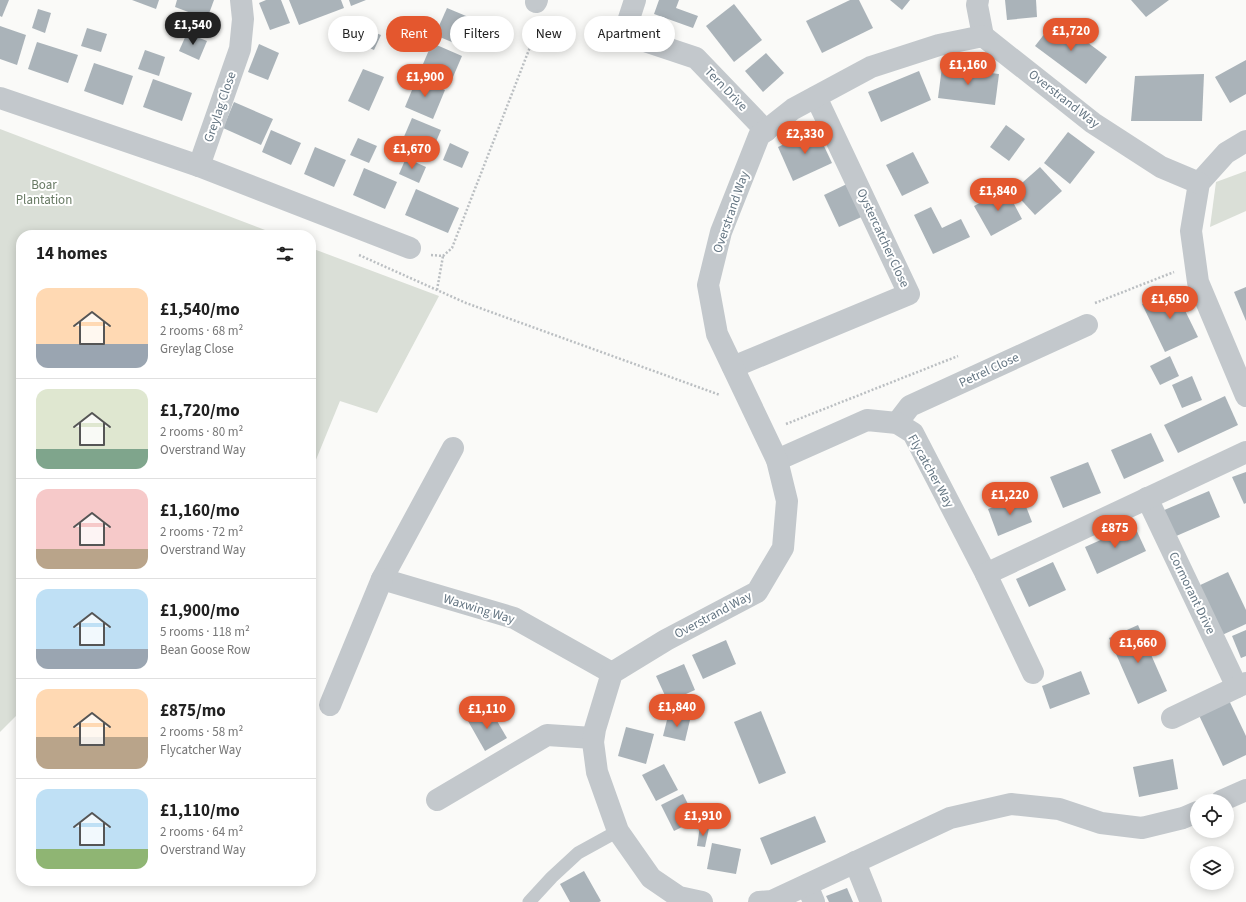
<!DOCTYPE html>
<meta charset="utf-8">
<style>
:root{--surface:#fff;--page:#f2f2f2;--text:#222;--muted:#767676;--line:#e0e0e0;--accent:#e4572e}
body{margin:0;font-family:"Source Sans 3",sans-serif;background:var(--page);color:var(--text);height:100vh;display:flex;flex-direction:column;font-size:15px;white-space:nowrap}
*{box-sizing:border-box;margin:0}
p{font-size:13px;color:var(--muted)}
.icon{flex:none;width:22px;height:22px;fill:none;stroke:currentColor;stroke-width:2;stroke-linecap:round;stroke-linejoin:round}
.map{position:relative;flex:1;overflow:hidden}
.sheet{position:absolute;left:16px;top:230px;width:300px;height:656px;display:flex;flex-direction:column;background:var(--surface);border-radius:16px;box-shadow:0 2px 10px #0003}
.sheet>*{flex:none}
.top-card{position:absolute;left:328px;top:16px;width:380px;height:36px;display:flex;gap:8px}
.tools{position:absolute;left:1190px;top:794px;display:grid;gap:8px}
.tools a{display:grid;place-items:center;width:44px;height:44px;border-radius:50%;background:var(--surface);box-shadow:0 2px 10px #0003;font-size:20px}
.price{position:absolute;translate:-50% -34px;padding:0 9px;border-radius:14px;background:var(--accent);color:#fff;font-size:13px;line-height:26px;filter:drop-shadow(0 1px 2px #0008)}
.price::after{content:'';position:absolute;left:50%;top:24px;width:12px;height:9px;margin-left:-6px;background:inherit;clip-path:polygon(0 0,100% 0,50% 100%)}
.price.active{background:#222;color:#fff}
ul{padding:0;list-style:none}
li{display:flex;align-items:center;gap:12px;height:100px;padding:0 20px}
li+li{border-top:1px solid var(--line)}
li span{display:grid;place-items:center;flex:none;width:112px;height:80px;border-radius:12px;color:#555}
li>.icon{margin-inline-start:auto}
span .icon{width:48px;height:48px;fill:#fffc;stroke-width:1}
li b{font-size:17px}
h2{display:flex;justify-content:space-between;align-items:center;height:48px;padding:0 20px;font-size:17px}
.tag{padding:0 14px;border-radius:18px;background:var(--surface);box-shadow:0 2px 10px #0003;font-size:14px;line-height:36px}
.tag.active{background:var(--accent);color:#fff}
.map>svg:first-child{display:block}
.green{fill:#dadfd7}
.building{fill:#aab3b9}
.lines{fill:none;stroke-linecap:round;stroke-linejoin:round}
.path{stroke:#bbbfc2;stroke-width:2.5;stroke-dasharray:2 2;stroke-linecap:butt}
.lane{stroke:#c3c8cc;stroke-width:13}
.street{stroke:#c3c8cc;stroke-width:22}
.labels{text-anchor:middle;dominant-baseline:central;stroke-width:4;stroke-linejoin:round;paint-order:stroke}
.street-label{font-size:13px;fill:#657683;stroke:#fff}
.park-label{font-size:13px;fill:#687a64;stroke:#fff}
</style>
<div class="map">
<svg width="1246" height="902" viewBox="0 0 1246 902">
<rect width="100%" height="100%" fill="#fafaf8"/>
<g class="green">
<polygon points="0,129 278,235 21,235 21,711 0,732"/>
<polygon points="1246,171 1246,211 1210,227 1216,182"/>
<polygon points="311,248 439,296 377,413 340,401 311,472"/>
</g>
<g class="building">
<polygon points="0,0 9,0 2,17 0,16"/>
<polygon points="132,0 159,0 156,9"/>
<polygon points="177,0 214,0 207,19 175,7"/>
<polygon points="266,0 281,0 290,23 270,30 259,3"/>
<polygon points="289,0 341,0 344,8 299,25"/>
<polygon points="349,0 366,0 351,6"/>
<polygon points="659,0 679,0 676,8 698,16 693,28 654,14"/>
<polygon points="850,0 859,0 873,28 822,53 806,21"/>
<polygon points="890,0 910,0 902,10"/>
<polygon points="1005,0 1036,0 1037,17 1007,20"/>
<polygon points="1131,0 1169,0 1146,17"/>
<polygon points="734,4 762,40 734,62 706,26"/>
<polygon points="447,8 478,21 466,48 435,35"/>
<polygon points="38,9 51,13 45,33 32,28"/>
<polygon points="1056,19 1107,57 1086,84 1035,46"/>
<polygon points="0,26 26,35 17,65 0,59"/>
<polygon points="87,28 107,34 101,52 81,46"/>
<polygon points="371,31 381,35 374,50 365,46"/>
<polygon points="187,33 207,41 199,60 179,51"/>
<polygon points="37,42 78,55 68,83 28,69"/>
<polygon points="432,43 462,56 450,84 420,71"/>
<polygon points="259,44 279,53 268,80 248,72"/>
<polygon points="145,50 165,57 159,76 138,69"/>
<polygon points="766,53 784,73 763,92 745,71"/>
<polygon points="1246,60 1246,94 1230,103 1215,77"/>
<polygon points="94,63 133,76 123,105 84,91"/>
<polygon points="942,67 999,74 995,105 938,98"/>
<polygon points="363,69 384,77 369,111 348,101"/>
<polygon points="919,71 931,100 881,122 868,92"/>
<polygon points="1204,74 1202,121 1131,121 1135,76"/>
<polygon points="417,78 445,90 433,119 405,107"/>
<polygon points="153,79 192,93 182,121 143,107"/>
<polygon points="234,102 273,119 261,145 223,128"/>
<polygon points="412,118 441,130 429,158 400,146"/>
<polygon points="1006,125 1025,139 1009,161 990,147"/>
<polygon points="816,129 832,163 793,181 778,147"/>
<polygon points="271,130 301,143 291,165 262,152"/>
<polygon points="1068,132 1095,152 1070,184 1044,163"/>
<polygon points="358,138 377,146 369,163 350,155"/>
<polygon points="450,143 469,152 462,168 443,160"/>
<polygon points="315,147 346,160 334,187 304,174"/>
<polygon points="913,152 929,183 902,196 886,165"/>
<polygon points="406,158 426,167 419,183 399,174"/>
<polygon points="1040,167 1062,191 1035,215 1013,191"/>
<polygon points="364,168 397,182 385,209 353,195"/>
<polygon points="851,182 866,215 839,227 824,195"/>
<polygon points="416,189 459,208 448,233 405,215"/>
<polygon points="1006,189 1022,219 991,236 974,206"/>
<polygon points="931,207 942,228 961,219 970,237 933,254 914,215"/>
<polygon points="1246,287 1246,321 1234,292"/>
<polygon points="1174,288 1198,337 1165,352 1142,304"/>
<polygon points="1170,356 1179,376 1160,385 1150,366"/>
<polygon points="1192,376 1202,400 1182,408 1172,385"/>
<polygon points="1225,396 1238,425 1178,453 1164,425"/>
<polygon points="1151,433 1164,461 1124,479 1111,450"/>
<polygon points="1088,462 1101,493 1063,508 1050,477"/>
<polygon points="1246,472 1246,503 1244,504 1232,477"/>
<polygon points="1209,491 1220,517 1174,537 1162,511"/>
<polygon points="1022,496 1032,522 998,536 988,509"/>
<polygon points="1134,525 1146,551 1097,574 1085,547"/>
<polygon points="1053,562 1066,590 1029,607 1016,579"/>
<polygon points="1228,572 1246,610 1246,624 1220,636 1196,587"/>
<polygon points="1138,625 1167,691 1138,704 1109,638"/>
<polygon points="1246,630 1246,656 1241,658 1232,636"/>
<polygon points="726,640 736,664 703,679 692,655"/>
<polygon points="684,664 695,690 668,702 656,676"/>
<polygon points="1081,671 1090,694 1050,709 1042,686"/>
<polygon points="1226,694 1246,736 1246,755 1223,766 1196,709"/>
<polygon points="490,709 507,738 485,751 468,721"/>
<polygon points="761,711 786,773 759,784 734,722"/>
<polygon points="668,716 690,720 685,741 663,736"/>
<polygon points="626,727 654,734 646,764 618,756"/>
<polygon points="1173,759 1178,789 1139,797 1133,767"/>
<polygon points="664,764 678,790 656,801 642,775"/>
<polygon points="683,794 696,820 674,831 661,805"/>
<polygon points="815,816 826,842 771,865 760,838"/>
<polygon points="700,826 709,828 705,847 697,846"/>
<polygon points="712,843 741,849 736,874 707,869"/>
<polygon points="584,871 601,901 599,902 570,902 560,884"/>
<polygon points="847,888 853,902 829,902 826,896"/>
</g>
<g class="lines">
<g class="path">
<polyline points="359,255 466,303 720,395"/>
<polyline points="431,255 443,256 452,248 539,24"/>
<polyline points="437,290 443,256"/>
<polyline points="1095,303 1174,272"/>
<polyline points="786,424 958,356"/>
</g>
<polyline class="lane" points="529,902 552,877 578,853 618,831"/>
<g class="street">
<polyline points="635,0 624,34 696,58 766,131"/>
<polyline points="978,0 977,5 983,36"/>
<polyline points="536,2 537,0"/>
<polyline points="0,98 199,166 410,248"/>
<polyline points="1246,141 1226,153 1199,183 1191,231 1198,282 1246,396"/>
<polyline points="199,166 240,49 243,19 241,0"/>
<polyline points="733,367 909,294 816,97"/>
<polyline points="897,423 910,406 1087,325"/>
<polyline points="453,448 382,579 514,618 612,673"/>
<polyline points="777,460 867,420 897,423 913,433 986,574 1033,673"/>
<polyline points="1147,498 1237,687 1246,683"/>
<polyline points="986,574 1246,452"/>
<polyline points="330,705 382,579"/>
<polyline points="1172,718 1237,687"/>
<polyline points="437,800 547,735 593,738"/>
<polyline points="1221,801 1246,790"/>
<polyline points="855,862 871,902"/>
<polyline points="807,885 814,902"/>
<polyline points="702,902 679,897 651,878 618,831 597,772 593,742 595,729 612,673 666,640 757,592 783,548 787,501 777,460 717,334 708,285 721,232 759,136 793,109 871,67 939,45 983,36 1093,123 1161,167 1199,183"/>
<polyline points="759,902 772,901 950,818 1011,804 1059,809 1101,823 1142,828 1183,818 1197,812"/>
</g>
</g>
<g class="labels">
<g class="street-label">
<text transform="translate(726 89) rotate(46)">Tern Drive</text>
<text transform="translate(1064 99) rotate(38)">Overstrand Way</text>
<text transform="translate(220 107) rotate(-71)">Greylag Close</text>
<text transform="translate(731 212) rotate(-71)">Overstrand Way</text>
<text transform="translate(883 238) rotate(65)">Oystercatcher Close</text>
<text transform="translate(989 370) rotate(-25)">Petrel Close</text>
<text transform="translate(931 471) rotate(61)">Flycatcher Way</text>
<text transform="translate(1192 593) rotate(64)">Cormorant Drive</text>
<text transform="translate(479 609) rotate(17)">Waxwing Way</text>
<text transform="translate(713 615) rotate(-28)">Overstrand Way</text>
</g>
<g class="park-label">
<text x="44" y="185">Boar<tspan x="44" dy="15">Plantation</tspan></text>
</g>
</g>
</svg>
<div class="tools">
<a><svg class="icon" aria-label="locate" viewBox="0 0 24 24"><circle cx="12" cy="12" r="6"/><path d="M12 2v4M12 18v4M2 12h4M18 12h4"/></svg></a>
<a><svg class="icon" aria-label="layers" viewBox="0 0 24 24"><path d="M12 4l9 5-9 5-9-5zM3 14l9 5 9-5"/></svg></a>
</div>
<b class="price active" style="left:193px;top:46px">£1,540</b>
<b class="price" style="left:1071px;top:52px">£1,720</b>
<b class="price" style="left:968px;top:86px">£1,160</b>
<b class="price" style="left:425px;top:98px">£1,900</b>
<b class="price" style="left:805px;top:155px">£2,330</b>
<b class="price" style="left:412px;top:170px">£1,670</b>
<b class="price" style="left:998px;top:212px">£1,840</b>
<b class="price" style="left:1170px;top:320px">£1,650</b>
<b class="price" style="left:1010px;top:516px">£1,220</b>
<b class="price" style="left:1115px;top:549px">£875</b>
<b class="price" style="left:1138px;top:664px">£1,660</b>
<b class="price" style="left:677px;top:728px">£1,840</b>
<b class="price" style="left:487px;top:730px">£1,110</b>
<b class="price" style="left:703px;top:837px">£1,910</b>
<div class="top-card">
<a class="tag">Buy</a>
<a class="tag active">Rent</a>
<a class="tag">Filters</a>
<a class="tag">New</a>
<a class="tag">Apartment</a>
</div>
<section class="sheet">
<h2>14 homes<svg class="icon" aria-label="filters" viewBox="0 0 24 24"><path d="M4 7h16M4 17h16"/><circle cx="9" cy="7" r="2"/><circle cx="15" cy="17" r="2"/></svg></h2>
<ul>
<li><span style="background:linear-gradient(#ffd9b3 70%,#9aa5b1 0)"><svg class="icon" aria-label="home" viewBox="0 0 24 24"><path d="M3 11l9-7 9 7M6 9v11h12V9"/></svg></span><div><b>£1,540/mo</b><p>2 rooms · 68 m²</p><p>Greylag Close</p></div></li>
<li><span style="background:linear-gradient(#dfe7d0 75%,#7fa58c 0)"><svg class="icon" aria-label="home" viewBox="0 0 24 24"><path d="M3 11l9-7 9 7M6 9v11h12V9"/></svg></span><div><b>£1,720/mo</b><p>2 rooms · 80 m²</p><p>Overstrand Way</p></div></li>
<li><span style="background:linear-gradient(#f6c9c9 75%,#b9a48a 0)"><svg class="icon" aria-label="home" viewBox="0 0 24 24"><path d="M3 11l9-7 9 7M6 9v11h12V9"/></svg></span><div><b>£1,160/mo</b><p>2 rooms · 72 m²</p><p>Overstrand Way</p></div></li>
<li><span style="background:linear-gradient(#bfe0f5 75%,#9aa5b1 0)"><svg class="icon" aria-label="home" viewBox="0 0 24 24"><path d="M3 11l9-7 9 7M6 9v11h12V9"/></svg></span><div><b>£1,900/mo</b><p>5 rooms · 118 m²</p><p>Bean Goose Row</p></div></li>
<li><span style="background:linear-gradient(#ffd9b3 60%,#b9a48a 0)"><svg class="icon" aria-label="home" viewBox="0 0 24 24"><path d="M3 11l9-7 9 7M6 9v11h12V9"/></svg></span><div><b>£875/mo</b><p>2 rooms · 58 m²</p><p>Flycatcher Way</p></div></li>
<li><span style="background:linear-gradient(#bfe0f5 75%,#8fb573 0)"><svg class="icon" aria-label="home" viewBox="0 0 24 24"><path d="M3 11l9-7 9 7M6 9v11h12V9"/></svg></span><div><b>£1,110/mo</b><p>2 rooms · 64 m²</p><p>Overstrand Way</p></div></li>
</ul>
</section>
</div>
